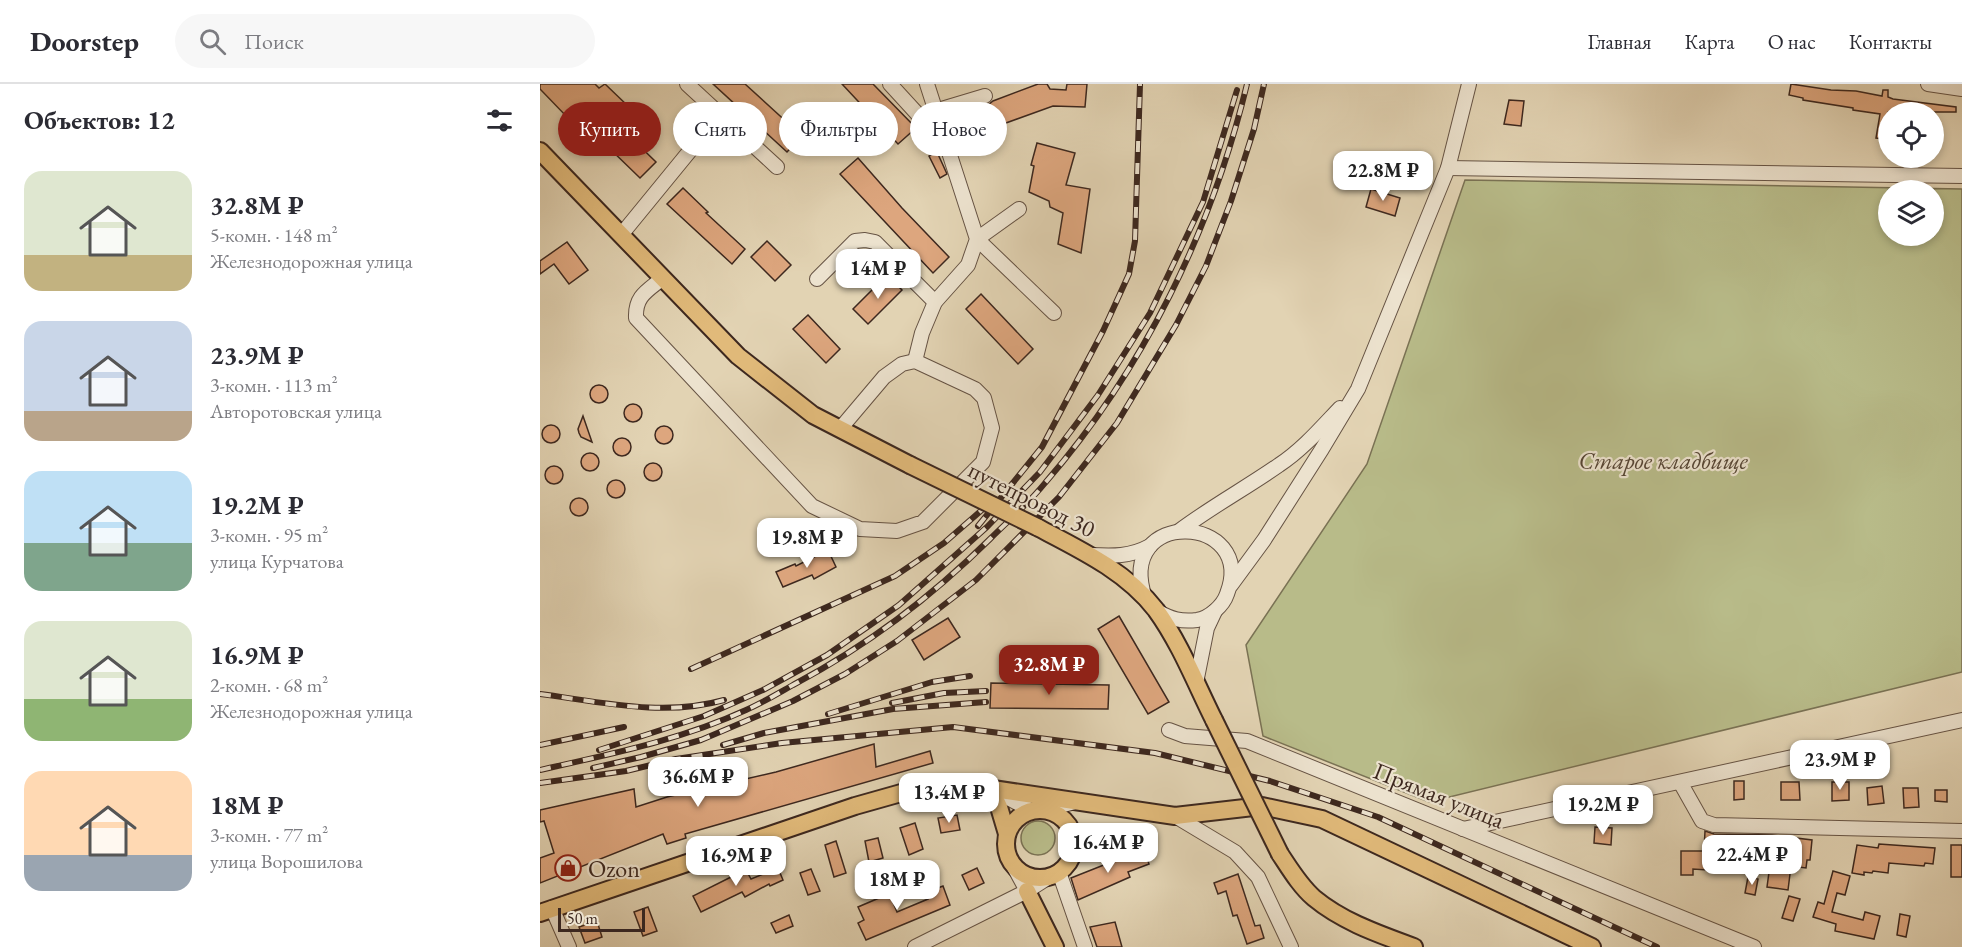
<!DOCTYPE html>
<html lang="ru">
<meta charset="utf-8">
<style>
:root{--surface:#fff;--page:#f7f7f7;--text:#2b2b33;--muted:#7c7c81;--line:#e1e1e2;--accent:#8f2418}
body{margin:0;font-family:"EB Garamond",serif;background:var(--page);color:var(--text);height:100vh;display:flex;flex-direction:column;font-size:22px;white-space:nowrap}
*{box-sizing:border-box;margin:0}
p{font-size:20px;color:var(--muted)}
.icon{flex:none;width:33px;height:33px;fill:none;stroke:currentColor;stroke-width:2;stroke-linecap:round;stroke-linejoin:round}
.map{position:relative;flex:1;overflow:hidden}
.details{display:flex;flex-direction:column;background:var(--surface);width:540px}
.details>*{flex:none}
.guide{position:absolute;left:18px;top:18px;width:570px;height:54px;display:flex;gap:12px}
.fabs{position:absolute;left:1338px;top:18px;display:grid;gap:12px}
.fabs a{display:grid;place-items:center;width:66px;height:66px;border-radius:50%;background:var(--surface);box-shadow:0 3px 9px #0003;font-size:30px}
.scale{position:absolute;left:18px;bottom:15px;width:87px;box-sizing:border-box;padding-left:6px;border:3px solid #3d281f;border-top:0;font-size:16px;line-height:21px;white-space:nowrap;color:#3d281f;-webkit-text-stroke:4px #ece2ce;paint-order:stroke}
.price{position:absolute;translate:-50% -51px;padding:0 14px;border-radius:12px;background:#fff;color:#222;font-size:20px;line-height:39px;filter:drop-shadow(0 2px 3px #0008)}
.price::after{content:'';position:absolute;left:50%;top:36px;width:18px;height:14px;margin-left:-9px;background:inherit;clip-path:polygon(0 0,100% 0,50% 100%)}
.price.current{background:var(--accent);color:#fff}
ul{padding:0;list-style:none}
li{display:flex;align-items:center;gap:18px;height:150px;padding:0 24px}
li span{display:grid;place-items:center;flex:none;width:168px;height:120px;border-radius:18px;color:#555}
li>.icon{margin-inline-start:auto}
span .icon{width:72px;height:72px;fill:#fffc;stroke-width:1}
li b{font-size:26px}
h2{display:flex;justify-content:space-between;align-items:center;height:72px;padding:0 24px;font-size:26px}
.tag{padding:0 21px;border-radius:27px;background:var(--surface);box-shadow:0 3px 9px #0003;font-size:21px;line-height:54px}
.tag.current{background:var(--accent);color:#fff}
header{display:flex;align-items:center;gap:36px;box-sizing:border-box;height:84px;padding:0 30px;background:var(--surface);border-bottom:2px solid var(--line)}
header strong{font-size:28px}
nav{display:flex;gap:33px;margin-inline-start:auto;font-size:21px}
.search{width:420px;height:54px;background:var(--page);display:flex;align-items:center;gap:15px;box-sizing:border-box;padding:0 21px;border-radius:33px;color:var(--muted);font-size:22px}
main{display:flex;flex:1;min-height:0}
.map>svg:first-child{display:block}
.green{fill:#b8bb89;stroke:#7a7254;stroke-width:1.5;fill-rule:evenodd}
.building{fill:#dda67e;stroke:#3d281f;stroke-width:1.5}
.lines{fill:none;stroke-linecap:round;stroke-linejoin:round}
.minor-casing{stroke:#665344;stroke-width:16}
.major-casing{stroke:#3d281f;stroke-width:20}
.minor{stroke:#ece2ce;stroke-width:14}
.major{stroke:#e1ba7a;stroke-width:16}
.rail-casing{stroke:#3d281f;stroke-width:6}
.rail{stroke:#ece2ce;stroke-width:4;stroke-dasharray:11;stroke-linecap:butt}
.major-bridge-casing{stroke:#3d281f;stroke-width:20;stroke-linecap:butt}
.major-bridge{stroke:#e1ba7a;stroke-width:16}
.labels{text-anchor:middle;dominant-baseline:central;stroke-width:4.5;stroke-linejoin:round;paint-order:stroke}
.park-label{font-size:24px;font-style:italic;fill:#564534;stroke:#ece2ce}
.street-label{font-size:24px;fill:#3d281f;stroke:#ece2ce}
.poi-label{font-size:24px;fill:#3d281f;stroke:#ece2ce;text-anchor:start}
</style>
<header>
<strong>Doorstep</strong>
<div class="search"><svg class="icon" aria-label="search" viewBox="0 0 24 24"><circle cx="10" cy="10" r="6"/><path d="M15 15l6 6"/></svg>Поиск</div>
<nav><a>Главная</a><a>Карта</a><a>О нас</a><a>Контакты</a></nav>
</header>
<main>
<section class="details">
<h2>Объектов: 12<svg class="icon" aria-label="filters" viewBox="0 0 24 24"><path d="M4 7h16M4 17h16"/><circle cx="9" cy="7" r="2"/><circle cx="15" cy="17" r="2"/></svg></h2>
<ul>
<li><span style="background:linear-gradient(#dfe7d0 70%,#c2b280 0)"><svg class="icon" aria-label="home" viewBox="0 0 24 24"><path d="M3 11l9-7 9 7M6 9v11h12V9"/></svg></span><div><b>32.8M ₽</b><p>5-комн. · 148 m²</p><p>Железнодорожная улица</p></div></li>
<li><span style="background:linear-gradient(#c9d6e8 75%,#b9a48a 0)"><svg class="icon" aria-label="home" viewBox="0 0 24 24"><path d="M3 11l9-7 9 7M6 9v11h12V9"/></svg></span><div><b>23.9M ₽</b><p>3-комн. · 113 m²</p><p>Авторотовская улица</p></div></li>
<li><span style="background:linear-gradient(#bfe0f5 60%,#7fa58c 0)"><svg class="icon" aria-label="home" viewBox="0 0 24 24"><path d="M3 11l9-7 9 7M6 9v11h12V9"/></svg></span><div><b>19.2M ₽</b><p>3-комн. · 95 m²</p><p>улица Курчатова</p></div></li>
<li><span style="background:linear-gradient(#dfe7d0 65%,#8fb573 0)"><svg class="icon" aria-label="home" viewBox="0 0 24 24"><path d="M3 11l9-7 9 7M6 9v11h12V9"/></svg></span><div><b>16.9M ₽</b><p>2-комн. · 68 m²</p><p>Железнодорожная улица</p></div></li>
<li><span style="background:linear-gradient(#ffd9b3 70%,#9aa5b1 0)"><svg class="icon" aria-label="home" viewBox="0 0 24 24"><path d="M3 11l9-7 9 7M6 9v11h12V9"/></svg></span><div><b>18M ₽</b><p>3-комн. · 77 m²</p><p>улица Ворошилова</p></div></li>
</ul>
</section>
<div class="map">
<svg width="1422" height="863" viewBox="0 0 1422 863">
<rect width="100%" height="100%" fill="#e2d3b3"/>
<filter id="stains"><feTurbulence type="fractalNoise" baseFrequency=".00333" numOctaves="4"/><feColorMatrix values="0 0 0 0 .2 0 0 0 0 .09 0 0 0 0 .02 0 0 0 .5 -.17"/></filter>
<radialGradient id="worn" r=".72"><stop offset=".6" stop-color="#630" stop-opacity="0"/><stop offset="1" stop-color="#630" stop-opacity=".3"/></radialGradient>
<g class="green">
<path d="M925,96L1422,105V588L889,718L723,652L706,561L827,380ZM1348,106H1394V152H1348Z"/>
<circle cx="498" cy="754" r="17"/>
</g>
<g class="building">
<polygon points="0,0 55,0 59,4 65,0 90,24 80,34 86,40 82,45 116,78 100,94 66,61 58,69 27,38 29,35 0,5"/>
<polygon points="173,0 205,0 262,52 247,68"/>
<polygon points="302,0 333,0 376,44 358,60"/>
<polygon points="498,0 507,0 510,5 526,6 527,0 547,0 545,23 513,22 430,52 422,28 448,21 453,17"/>
<polygon points="1251,0 1291,6 1316,7 1342,12 1343,6 1348,6 1348,13 1353,15 1416,23 1416,28 1348,28 1345,55 1336,54 1340,30 1313,26 1313,24 1263,16 1263,14 1249,11"/>
<polygon points="969,16 984,17 981,42 964,40"/>
<polygon points="497,59 535,69 526,101 550,105 541,169 518,160 523,129 510,123 509,117 489,108 494,82 491,81"/>
<polygon points="397,68 407,90 400,94 389,72"/>
<polygon points="318,74 362,124 409,173 393,189 300,90"/>
<polygon points="143,104 168,128 166,129 205,165 192,180 127,120"/>
<polygon points="831,105 860,114 855,132 826,123"/>
<polygon points="227,157 251,181 235,197 211,173"/>
<polygon points="27,158 48,186 29,200 14,180 0,190 0,177"/>
<polygon points="347,191 362,206 328,240 313,225"/>
<polygon points="441,210 493,265 478,280 426,225"/>
<polygon points="268,231 300,265 286,279 253,245"/>
<circle cx="59" cy="310" r="9"/>
<circle cx="93" cy="329" r="9"/>
<polygon points="43,332 52,358 41,353 39,349 38,345"/>
<circle cx="11" cy="350" r="9"/>
<circle cx="124" cy="351" r="9"/>
<circle cx="82" cy="363" r="9"/>
<circle cx="50" cy="378" r="9"/>
<circle cx="113" cy="388" r="9"/>
<circle cx="14" cy="391" r="9"/>
<circle cx="76" cy="405" r="9"/>
<circle cx="39" cy="423" r="9"/>
<polygon points="288,466 296,483 274,495 272,491 243,503 236,488 255,480 256,482"/>
<polygon points="579,532 629,618 608,630 558,545"/>
<polygon points="408,534 420,553 384,576 372,556"/>
<polygon points="451,599 569,601 568,625 450,624"/>
<polygon points="334,660 336,683 390,667 393,679 145,750 146,754 127,760 123,750 0,799 0,774 14,769 4,737 0,738 0,726 94,705 96,723 127,713 236,688"/>
<polygon points="1194,697 1204,697 1204,715 1194,716"/>
<polygon points="1241,698 1259,698 1260,716 1241,716"/>
<polygon points="1292,698 1309,698 1309,716 1292,717"/>
<polygon points="1342,702 1344,719 1328,721 1327,704"/>
<polygon points="1363,704 1378,704 1379,723 1364,724"/>
<polygon points="1395,706 1407,706 1407,718 1395,717"/>
<polygon points="417,731 420,746 401,749 398,734"/>
<polygon points="375,739 383,765 369,771 360,744"/>
<polygon points="1055,743 1072,744 1071,761 1054,759"/>
<polygon points="1165,747 1174,750 1232,751 1272,756 1270,776 1267,776 1266,784 1251,782 1248,806 1227,803 1232,766 1202,764 1198,788 1153,785 1153,791 1141,791 1141,767 1164,767"/>
<polygon points="338,754 343,774 329,778 325,757"/>
<polygon points="296,757 306,789 294,793 285,761"/>
<polygon points="1339,760 1395,764 1393,780 1385,779 1384,782 1349,779 1348,789 1333,787 1332,789 1324,788 1324,791 1312,789 1317,761 1338,764"/>
<rect x="1411" y="761" width="11" height="32"/>
<polygon points="604,765 609,780 588,788 590,793 538,816 531,794"/>
<polygon points="204,782 211,795 238,784 243,796 230,802 229,800 205,813 202,808 161,828 153,812 193,792 192,789"/>
<polygon points="437,784 444,799 429,806 422,791"/>
<polygon points="271,785 280,807 268,811 260,789"/>
<polygon points="1293,787 1310,792 1305,811 1297,809 1292,828 1323,836 1325,828 1340,832 1334,855 1295,847 1296,840 1273,833 1278,818 1284,820"/>
<polygon points="698,790 715,842 720,841 724,854 707,860 697,831 693,832 686,807 678,810 674,799"/>
<polygon points="1208,793 1218,795 1215,811 1205,809"/>
<polygon points="350,801 353,809 350,811 357,828 388,815 385,809 403,802 410,821 326,856 318,839 324,836 318,823 339,814 336,806"/>
<polygon points="1249,812 1260,815 1253,837 1242,834"/>
<polygon points="108,823 117,847 103,852 94,828"/>
<polygon points="1360,830 1370,832 1366,853 1357,851"/>
<polygon points="249,831 253,842 236,849 231,839"/>
<polygon points="57,837 62,853 45,859 39,843"/>
<polygon points="575,838 582,863 557,863 550,843"/>
</g>
<g class="lines">
<g class="minor-casing">
<g id="minor">
<polyline points="147,0 237,83"/>
<polyline points="350,0 404,59"/>
<polyline points="1388,0 1422,5"/>
<polyline points="395,27 445,12"/>
<polyline points="908,84 1422,92"/>
<polyline points="479,125 437,155 514,229"/>
<polyline points="81,151 180,30"/>
<path d="M123,194C107,207 95,212 96,234L272,422L320,445L357,447L383,438L443,378L452,344L444,314L435,305L375,277L362,280L344,293L300,345"/>
<polyline points="277,195 315,157 325,156 335,158 395,218"/>
<polyline points="375,277 382,249 395,218 428,181 437,155 387,0"/>
<path d="M639,447C671,423 706,404 739,381C762,366 781,344 800,324"/>
<path d="M550,471C572,472 590,473 610,462"/>
<polyline points="691,501 724,456 782,365 818,305 908,84 929,0"/>
<path d="M605,514C574,422 718,430 687,510C683,522 669,534 657,536C641,538 631,535 617,527"/>
<polyline points="656,599 667,544 675,527"/>
<polyline points="629,646 645,652 707,657 1214,863"/>
<polyline points="1140,698 1162,737 1174,741 1422,747"/>
<polyline points="457,708 492,727"/>
<polyline points="504,726 535,718"/>
<polyline points="635,732 695,768 718,793 751,863"/>
<polyline points="923,745 1422,636"/>
<polyline points="469,774 487,807"/>
<polyline points="519,788 545,863"/>
<polyline points="12,824 29,863"/>
<polyline points="375,863 487,807 509,793"/>
</g>
</g>
<g class="major-casing">
<g id="major">
<polyline points="0,67 198,272 273,331 370,381"/>
<path d="M497,443C539,465 586,487 616,526C640,559 656,600 674,636"/>
<polyline points="450,704 459,723 467,750"/>
<circle cx="500" cy="760" r="34"/>
<path d="M740,770C750,785 760,802 774,814C803,838 839,850 874,863"/>
<polyline points="487,807 515,863"/>
<polyline points="0,829 315,722 393,700 426,701 635,732 722,722 782,735 1052,863"/>
</g>
</g>
<use href="#minor" class="minor"/>
<use href="#major" class="major"/>
<g class="rail-casing">
<g id="rail">
<polyline points="438,442 502,363 563,247 589,190 595,157 600,0"/>
<polyline points="151,585 355,492 404,459 443,425"/>
<path d="M0,610C61,618 124,633 184,616"/>
<polyline points="352,619 404,609 446,607"/>
<polyline points="288,630 392,598 430,592"/>
<polyline points="0,661 84,643"/>
<polyline points="183,661 224,649 353,625 446,618"/>
<polyline points="59,666 164,632 223,606 287,571 359,521 447,443 500,388 558,311 610,229 663,118 697,6"/>
<polyline points="53,684 101,673 161,656 253,617 305,590 357,557 436,496 519,413 577,339 636,241 666,182 691,117 714,45 724,0"/>
<path d="M0,686C70,670 141,656 206,626C222,619 237,610 253,601C328,561 389,515 450,455C468,437 489,419 505,399C603,286 672,146 707,0"/>
<polyline points="0,699 86,687 136,675 242,659 413,643 615,669 730,697 838,733 1117,863"/>
</g>
</g>
<use href="#rail" class="rail"/>
<g class="major-bridge-casing">
<g id="major-bridge">
<polyline points="370,381 497,443"/>
<polyline points="674,636 740,770"/>
</g>
</g>
<use href="#major-bridge" class="major-bridge"/>
</g>
<defs>
<g id="shop-ring" transform="scale(1.35)"><circle r="9.5" fill="#ece2ce" stroke="#8f2418" stroke-width="1.5"/><path d="M-5-2.5h2.3a2.7 3.5 0 0 1 5.4 0H5L5.5 6h-11ZM-1.5-2.5h3a1.5 2.3 0 0 0-3 0Z" fill="#8f2418"/></g>
</defs>
<g fill-rule="evenodd">
<use href="#shop-ring" x="28" y="784"/>
</g>
<g class="labels">
<g class="park-label">
<text x="1123" y="376">Старое кладбище</text>
</g>
<g class="street-label">
<text transform="translate(492 415) rotate(27)">путепровод 30</text>
<text transform="translate(899 711) rotate(22)">Прямая улица</text>
</g>
<g class="poi-label">
<text x="48" y="784">Ozon</text>
</g>
</g>
<rect width="100%" height="100%" filter="url(#stains)"/>
<rect width="100%" height="100%" fill="url(#worn)"/>
</svg>
<div class="fabs">
<a><svg class="icon" aria-label="locate" viewBox="0 0 24 24"><circle cx="12" cy="12" r="6"/><path d="M12 2v4M12 18v4M2 12h4M18 12h4"/></svg></a>
<a><svg class="icon" aria-label="layers" viewBox="0 0 24 24"><path d="M12 4l9 5-9 5-9-5zM3 14l9 5 9-5"/></svg></a>
</div>
<div class="scale">50 m</div>
<b class="price" style="left:843px;top:118px">22.8M ₽</b>
<b class="price" style="left:338px;top:216px">14M ₽</b>
<b class="price" style="left:267px;top:485px">19.8M ₽</b>
<b class="price current" style="left:509px;top:612px">32.8M ₽</b>
<b class="price" style="left:1300px;top:707px">23.9M ₽</b>
<b class="price" style="left:158px;top:724px">36.6M ₽</b>
<b class="price" style="left:409px;top:740px">13.4M ₽</b>
<b class="price" style="left:1063px;top:752px">19.2M ₽</b>
<b class="price" style="left:568px;top:790px">16.4M ₽</b>
<b class="price" style="left:1212px;top:802px">22.4M ₽</b>
<b class="price" style="left:196px;top:803px">16.9M ₽</b>
<b class="price" style="left:357px;top:827px">18M ₽</b>
<div class="guide">
<a class="tag current">Купить</a>
<a class="tag">Снять</a>
<a class="tag">Фильтры</a>
<a class="tag">Новое</a>
</div>
</div>
</main>
